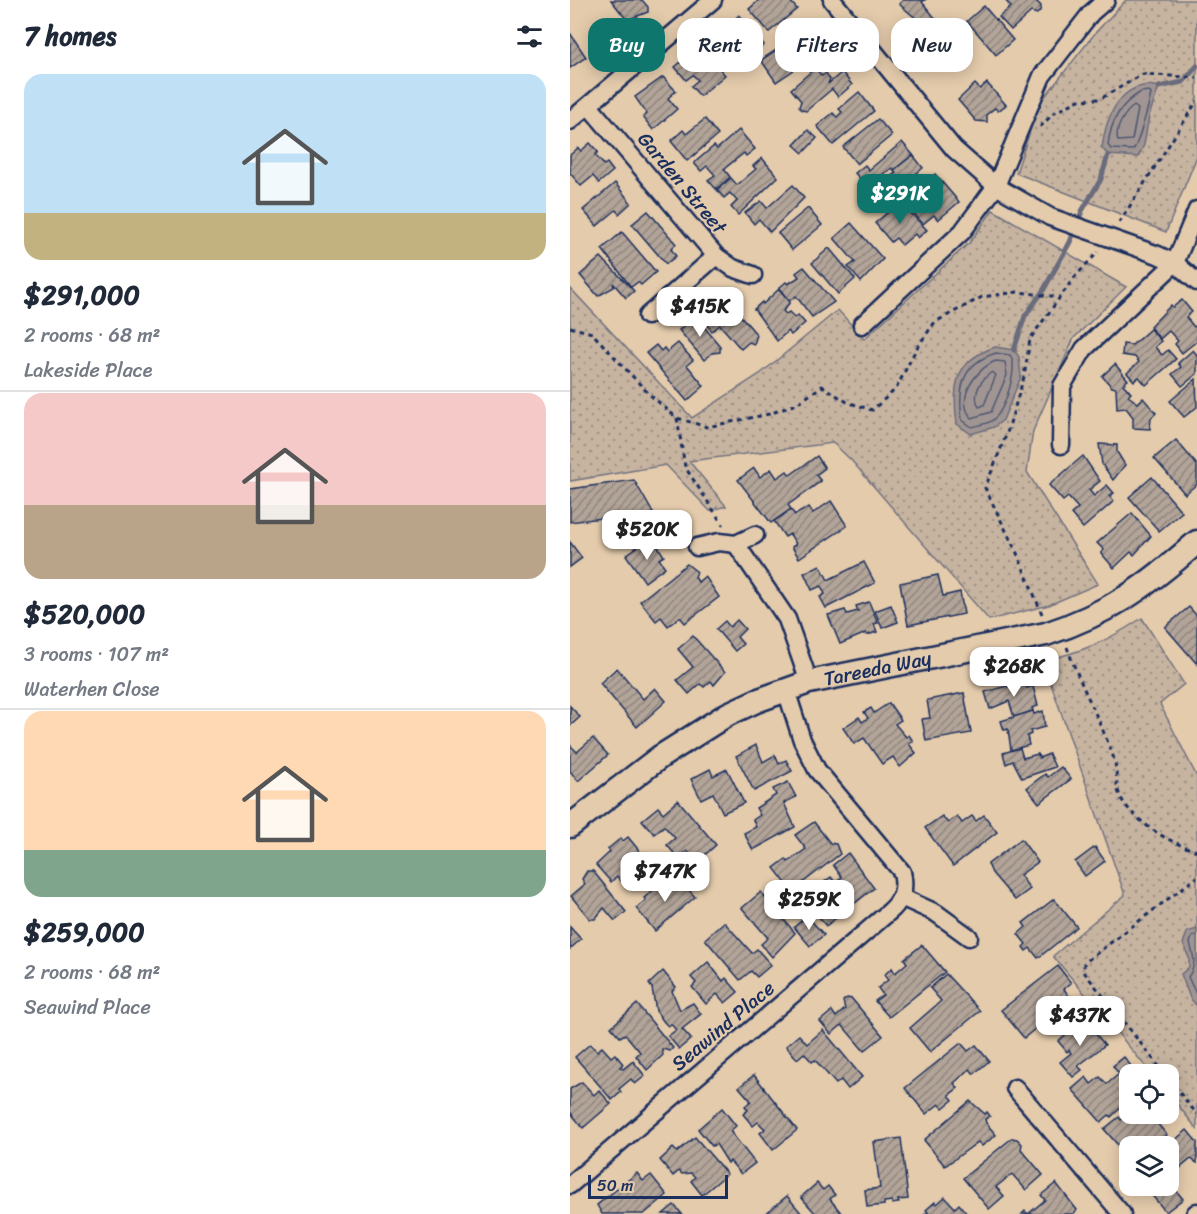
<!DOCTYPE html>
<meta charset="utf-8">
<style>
:root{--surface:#fff;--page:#f6f6f7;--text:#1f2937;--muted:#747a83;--line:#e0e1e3;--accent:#0f766e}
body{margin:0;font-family:Sriracha,sans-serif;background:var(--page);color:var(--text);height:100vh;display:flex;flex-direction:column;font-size:22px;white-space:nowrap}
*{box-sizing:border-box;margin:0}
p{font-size:20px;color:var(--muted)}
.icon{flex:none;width:33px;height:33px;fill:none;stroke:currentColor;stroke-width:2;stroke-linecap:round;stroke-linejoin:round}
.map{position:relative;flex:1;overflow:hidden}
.drawer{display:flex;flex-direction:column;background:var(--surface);width:570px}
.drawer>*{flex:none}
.banner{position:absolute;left:18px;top:18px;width:519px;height:54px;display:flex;gap:12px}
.buttons{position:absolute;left:549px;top:1064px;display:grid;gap:12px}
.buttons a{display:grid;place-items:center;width:60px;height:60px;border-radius:12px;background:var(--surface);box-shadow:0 3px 15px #0003;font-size:30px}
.scale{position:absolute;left:18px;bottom:15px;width:140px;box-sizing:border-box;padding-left:6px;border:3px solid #1b2f5e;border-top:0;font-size:16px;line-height:21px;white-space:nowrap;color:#1b2f5e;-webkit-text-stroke:4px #e4cbac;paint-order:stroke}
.price{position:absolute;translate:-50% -51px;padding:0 14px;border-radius:12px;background:#fff;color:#222;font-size:20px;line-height:39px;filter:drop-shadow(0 2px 3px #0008)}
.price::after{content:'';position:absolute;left:50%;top:36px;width:18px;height:14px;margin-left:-9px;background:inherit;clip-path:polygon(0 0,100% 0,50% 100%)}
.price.selected{background:var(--accent);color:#fff}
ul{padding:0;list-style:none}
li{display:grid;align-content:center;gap:12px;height:318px;padding:0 24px}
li+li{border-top:2px solid var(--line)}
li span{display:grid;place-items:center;height:186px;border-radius:18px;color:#555}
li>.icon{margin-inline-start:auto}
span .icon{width:108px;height:108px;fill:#fffc;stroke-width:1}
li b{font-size:26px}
h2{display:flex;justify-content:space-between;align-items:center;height:72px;padding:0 24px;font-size:26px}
.pill{padding:0 21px;border-radius:18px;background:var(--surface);box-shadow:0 3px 15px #0003;font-size:21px;line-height:54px}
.pill.selected{background:var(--accent);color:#fff}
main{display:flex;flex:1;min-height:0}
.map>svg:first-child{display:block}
.park{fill:url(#park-dots);stroke:#71727f;stroke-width:1.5}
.water{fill:#a09592;stroke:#6b6c7d;stroke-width:1.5}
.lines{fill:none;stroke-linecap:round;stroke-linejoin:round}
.shore{stroke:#505873;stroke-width:1.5}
.stream{stroke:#6b6c7d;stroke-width:5}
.building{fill:url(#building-hatch);stroke:#1b2f5e;stroke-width:1.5}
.street-casing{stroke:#1b2f5e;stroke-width:21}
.secondary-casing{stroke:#1b2f5e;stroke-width:27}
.path{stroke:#1b2f5e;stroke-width:3;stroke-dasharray:4.5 4.5;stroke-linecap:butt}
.street{stroke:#e4cbac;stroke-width:16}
.secondary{stroke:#e4cbac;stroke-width:22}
.labels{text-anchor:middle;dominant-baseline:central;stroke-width:4.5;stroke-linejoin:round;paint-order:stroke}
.street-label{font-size:20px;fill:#1b2f5e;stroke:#e4cbac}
</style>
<main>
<section class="drawer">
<h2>7 homes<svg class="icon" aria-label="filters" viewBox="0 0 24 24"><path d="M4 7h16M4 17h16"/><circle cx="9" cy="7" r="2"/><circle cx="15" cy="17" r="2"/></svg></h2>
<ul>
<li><span style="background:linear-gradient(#bfe0f5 75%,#c2b280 0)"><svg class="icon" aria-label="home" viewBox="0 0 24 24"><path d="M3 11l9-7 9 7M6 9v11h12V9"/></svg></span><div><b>$291,000</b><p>2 rooms · 68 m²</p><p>Lakeside Place</p></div></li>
<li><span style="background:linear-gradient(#f6c9c9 60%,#b9a48a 0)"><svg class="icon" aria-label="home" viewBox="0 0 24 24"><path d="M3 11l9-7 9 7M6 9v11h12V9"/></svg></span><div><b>$520,000</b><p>3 rooms · 107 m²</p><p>Waterhen Close</p></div></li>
<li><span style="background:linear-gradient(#ffd9b3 75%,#7fa58c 0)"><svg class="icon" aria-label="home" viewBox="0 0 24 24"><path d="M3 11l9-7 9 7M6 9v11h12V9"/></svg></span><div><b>$259,000</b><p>2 rooms · 68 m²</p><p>Seawind Place</p></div></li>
</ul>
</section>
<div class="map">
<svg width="627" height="1214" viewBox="0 0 627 1214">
<defs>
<pattern id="park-dots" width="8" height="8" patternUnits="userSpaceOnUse" patternTransform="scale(1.5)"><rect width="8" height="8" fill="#c7b4a0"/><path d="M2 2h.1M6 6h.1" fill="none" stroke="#a19386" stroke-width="1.8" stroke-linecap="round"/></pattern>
<pattern id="building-hatch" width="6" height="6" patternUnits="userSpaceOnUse" patternTransform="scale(1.5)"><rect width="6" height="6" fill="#b2a498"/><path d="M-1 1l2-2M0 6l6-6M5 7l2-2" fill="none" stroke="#90867f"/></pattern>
</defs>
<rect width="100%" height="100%" fill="#e4cbac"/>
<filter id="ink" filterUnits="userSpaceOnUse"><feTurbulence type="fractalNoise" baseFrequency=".0167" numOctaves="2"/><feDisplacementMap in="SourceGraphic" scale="12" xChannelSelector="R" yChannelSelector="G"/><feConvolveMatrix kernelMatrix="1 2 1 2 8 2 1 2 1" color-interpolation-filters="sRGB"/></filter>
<g filter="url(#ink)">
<g class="park">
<polygon points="556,0 627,0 627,156 596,232 446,173 469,104 526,32"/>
<polygon points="423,210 556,287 504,338 463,431 457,472 528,584 479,605 419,620 281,460 263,443 119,461 156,506 140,511 96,465 0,481 0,288 122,418 190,374 268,310 294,339 400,242"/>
<path d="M572,618L614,684L590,704L627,777V1129L599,1094L598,1074H582L483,956L555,895L473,661C514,651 536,642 572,618Z"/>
</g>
<g class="water">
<path d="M579,85L589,87L579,116L574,145L568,157L538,155L532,148C535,121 547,87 579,85Z"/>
<path d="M425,347L444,350L449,357L451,377L433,420L424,427L401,434L387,424C382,386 384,361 425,347Z"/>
<polygon points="627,929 627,1006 620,998 611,974 619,967 619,958 613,944 617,932"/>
</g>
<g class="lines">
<g class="shore">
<path d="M571,92L579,91L581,94C579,104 568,145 563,150L541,149L538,145C541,121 550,104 571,92Z"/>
<path d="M564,106L568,109L562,140L548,141C544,130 554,113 564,106Z"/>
<path d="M426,353L440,355C449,368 435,409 424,419C419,424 409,425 402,427L392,420C388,388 391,364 426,353Z"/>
<path d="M426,361L435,362L437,375L421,412L402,418C384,400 406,368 426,361Z"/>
<path d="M422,372L426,375L414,405L409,407C402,394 410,380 422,372Z"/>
<path d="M627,935L622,937L620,943C624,958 627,964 618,977L627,996"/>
</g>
<g class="stream">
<polyline points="589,87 613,82 627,66"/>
<polyline points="444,350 455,316 473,291 500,242 512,211 531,179 538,155"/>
</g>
</g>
<g class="building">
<polygon points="41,0 72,0 78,7 78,12 57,20"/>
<polygon points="189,0 219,0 227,9 199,32 179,9"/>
<polygon points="333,0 355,0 352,2 370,24 350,40 340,28 349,21 329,4"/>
<polygon points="435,0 465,0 471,6 470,11 467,14 461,12 441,30 429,17 441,7"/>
<polygon points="414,6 443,40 426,55 397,21"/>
<polygon points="169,15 194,45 175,62 165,45 160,50 148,35"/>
<polygon points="380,29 401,54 381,71 375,64 367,70 351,54"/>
<polygon points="0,33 16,57 0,68"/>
<polygon points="226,37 230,43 238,37 249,53 206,82 191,60"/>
<polygon points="130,46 155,75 130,96 121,86 128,80 123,75 116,80 105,67"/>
<polygon points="245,68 252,76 256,73 260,79 258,84 272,72 282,85 268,97 262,89 236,111 232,110 229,107 231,101 221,89"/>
<polygon points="93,77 106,91 98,98 107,109 83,130 73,117 77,114 65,97"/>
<polygon points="417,83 436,105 428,111 425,108 417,114 417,122 406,121 388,100 405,84 410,89"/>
<polygon points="289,92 304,111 263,145 247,126 263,113 267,117 272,112 269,109"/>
<polygon points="135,119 148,135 117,161 101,141 113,130 116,134"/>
<polygon points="308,119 322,135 287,164 273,147"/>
<polygon points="169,130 185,149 176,156 174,153 154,169 160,177 146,189 138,180 145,175 137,166 131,171 124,163 144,146 147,149"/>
<polygon points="238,130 247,138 233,153 224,145"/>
<polygon points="332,142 343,155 324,170 322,168 307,179 310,182 300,190 285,173 295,165 299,170"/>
<polygon points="20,143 28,152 25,155 34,165 37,163 43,171 29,183 23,176 11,186 0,173 0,155 8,148 11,151"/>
<polygon points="343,155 353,168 320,195 323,199 314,207 300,190 326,173 324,170"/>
<polygon points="192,158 208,177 168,215 161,207 167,201 160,193 154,198 147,190 161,178 167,185 186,169 183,166"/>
<polygon points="365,174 389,202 368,220 364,215 353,224 341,210 352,201 345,192"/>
<polygon points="45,183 61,203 49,214 46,210 27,226 13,210"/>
<polygon points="223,185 234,198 200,232 189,219 184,224 175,213 191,201 197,208"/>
<polygon points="330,202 357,230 348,238 345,234 332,245 326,238 321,242 305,223"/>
<polygon points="238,208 252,225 222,250 208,233"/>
<polygon points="78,211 106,244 101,249 106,256 96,264 62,224"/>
<polygon points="281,223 313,259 291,282 278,267 285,262 264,238"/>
<polygon points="52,232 86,272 71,285 68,282 61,287 32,249"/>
<polygon points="259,248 285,279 268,294 242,263"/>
<polygon points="31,257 64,291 56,298 43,283 44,287 28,296 10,275"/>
<polygon points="234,267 264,302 242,317 226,296 219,301 209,288 216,282 218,284 229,277 226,273"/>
<polygon points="209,289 220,302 213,311 216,314 219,312 225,318 228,315 235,323 221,335 218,331 207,341 184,309 192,302 193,304"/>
<polygon points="152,294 187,335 184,344 179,342 171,349 150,325 142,331 130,317 147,303 144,300"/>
<polygon points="612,300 622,312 616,317 624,327 627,325 627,341 612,353 605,344 608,341 599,331 590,339 580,327 601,305 603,307"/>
<polygon points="125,316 150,346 150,352 142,353 134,360 109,330"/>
<polygon points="580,329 591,341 585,347 592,355 598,350 606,359 576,385 569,377 564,381 557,373 569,362 565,357 552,355 553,344 562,345"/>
<polygon points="108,343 123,360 117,365 134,386 117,401 76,353 86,345 91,351 94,348 97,352"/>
<polygon points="623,350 627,355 627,374 612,386 602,374 611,367 608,363"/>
<polygon points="545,364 558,380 553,384 561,393 558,396 568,403 573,398 586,413 581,418 580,429 563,428 563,417 556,408 547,409 546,388 542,387 532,376"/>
<polygon points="626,379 627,407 614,417 600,401"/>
<polygon points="606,440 627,465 627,484 615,494 584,458"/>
<polygon points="529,444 547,445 547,452 555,465 543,480 532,464"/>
<polygon points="247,456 255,468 246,475 251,481 218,505 221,509 201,523 168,480 184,468 190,477 201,469 207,478 217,471 220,475"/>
<polygon points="513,456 530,481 519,490 524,496 537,485 544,493 539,496 544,501 513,528 501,514 508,508 498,497 493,501 479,485"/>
<polygon points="582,477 612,512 589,531 559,497"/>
<polygon points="64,480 83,513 59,531 48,516 0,522 0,489"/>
<polygon points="261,501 277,526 229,558 222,547 226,544 220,534 215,537 204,521 221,510 225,515 239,507 243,513"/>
<polygon points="562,513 581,536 564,555 561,552 544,568 531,553 534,550 527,543"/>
<polygon points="76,541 82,549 87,545 94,556 89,559 95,567 75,582 56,555"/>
<polygon points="0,542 12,558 0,567"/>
<polygon points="294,562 305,583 256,608 250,597 255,594 251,586 242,590 234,573 250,565 258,580"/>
<polygon points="117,564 127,572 125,577 128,582 135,576 149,597 115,623 110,617 98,626 91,617 86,621 70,601"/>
<polygon points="368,575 373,596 390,592 394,614 338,625 330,583"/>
<polygon points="299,602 308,623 304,624 307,632 297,635 296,633 270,644 258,615 275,610 277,614 288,611 286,606"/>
<polygon points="321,605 328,622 312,628 305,611"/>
<polygon points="619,607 627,616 627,664 595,627"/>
<polygon points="167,620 175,629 167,637 173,644 165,651 146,629 155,621 160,627"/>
<polygon points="123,636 155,672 144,685 141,681 134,687 130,684 119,694 107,680 123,667 108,649"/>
<polygon points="47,668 73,699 85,688 96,701 67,727 30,683"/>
<polygon points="455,681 457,688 463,686 468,706 462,708 463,711 444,717 439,701 420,709 415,692"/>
<polygon points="394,693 401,733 356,741 352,719 360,718 357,700"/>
<polygon points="319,703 331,720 325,724 336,737 339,735 343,741 339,744 346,753 330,767 323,757 312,764 294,738 284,744 273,728 289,717 292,722 298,718 294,712 301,708 304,713"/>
<polygon points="0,706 10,717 0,726"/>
<polygon points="463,711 464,714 473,711 475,727 460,731 461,734 457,736 459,745 441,750 438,729 434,730 431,721"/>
<polygon points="23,738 38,755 8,781 0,771 0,745 7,752"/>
<polygon points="186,745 193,762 205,755 209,764 216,760 222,771 184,791 166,756"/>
<polygon points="450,748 453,758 468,754 469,758 479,754 485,767 452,778 443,761 436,764 433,753"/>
<polygon points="491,767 501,779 469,803 457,788 475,774 478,777"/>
<polygon points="140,769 143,776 157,769 174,803 153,813 143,793 131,799 121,779"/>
<polygon points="218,782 226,797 214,803 225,827 183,850 174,833 186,827 183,820 190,815 186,808 206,795 203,789"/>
<polygon points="108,800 146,845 127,862 117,851 108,858 97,845 105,838 94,826 84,834 72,820 88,807 93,813"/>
<polygon points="414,815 427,832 383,866 355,828 372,816 378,823 387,816 392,823 402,816 406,821"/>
<polygon points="244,822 260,843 266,844 270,854 222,891 204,868 216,859 218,862 236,849 225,835"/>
<polygon points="58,837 76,859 71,863 76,868 62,880 58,875 51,881 47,876 41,882 26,865 40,852 38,849 51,838 53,841"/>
<polygon points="451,839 468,862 450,875 460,889 445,900 422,873 418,864"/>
<polygon points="525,847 535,861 515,876 505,862"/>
<polygon points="278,853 304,888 256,926 231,895 247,882 250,885 261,877 265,882 272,877 263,865"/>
<polygon points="17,871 23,871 56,912 45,921 34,908 25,919 20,919 1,896 15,884 12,879"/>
<polygon points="96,879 101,885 109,879 125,897 85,931 66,908 76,900 74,898"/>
<polygon points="191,892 225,933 202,957 191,944 198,938 172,908"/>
<polygon points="484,899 507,927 468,958 460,948 456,951 453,947 456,944 448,934 456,927 453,923"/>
<polygon points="237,916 254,935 240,946 224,927"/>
<polygon points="154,922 182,953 187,949 201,965 187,977 181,971 170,980 135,939"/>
<polygon points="0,927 11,939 0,949"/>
<polygon points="352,945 375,972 319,1017 305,1001 313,995 308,988 318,980 314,975 322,968 325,973 337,963 334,959"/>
<polygon points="138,962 153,981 156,978 168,992 155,1003 147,994 136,1004 122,987 126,983 121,977"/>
<polygon points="488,966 501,983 494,989 499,996 489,1004 493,1008 484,1016 480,1011 468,1021 471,1024 454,1038 431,1010"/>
<polygon points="93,971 106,987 102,991 110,1010 123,1003 131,1014 112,1029 121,1039 109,1049 98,1036 106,1030 101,1024 98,1026 94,1022 86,1011 82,988 79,984"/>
<polygon points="376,974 410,1011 360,1052 340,1028 371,1001 360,988"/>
<polygon points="277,998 282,999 313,1036 294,1051 272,1025 261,1034 250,1021 262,1011 266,1017 275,1009 273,1001"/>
<polygon points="67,1004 103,1048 100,1051 92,1049 93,1055 77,1070 66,1056 70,1052 55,1034 50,1037 41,1027"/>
<polygon points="514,1020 535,1045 508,1066 512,1070 503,1077 490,1062 501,1053 499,1050 497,1052 488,1041"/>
<polygon points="253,1030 292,1077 278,1089 271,1080 266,1084 245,1060 242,1062 234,1053 227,1059 216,1046 229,1035 237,1044"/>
<polygon points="391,1043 398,1051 406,1045 419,1061 404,1074 400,1069 384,1083 388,1088 379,1095 383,1100 373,1108 369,1104 356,1114 335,1088"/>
<polygon points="20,1044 27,1051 32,1047 41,1057 45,1054 53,1064 50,1067 53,1069 63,1061 75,1076 65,1084 61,1079 49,1089 51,1092 42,1100 5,1057"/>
<polygon points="554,1057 567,1074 560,1074 560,1099 541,1117 539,1115 531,1122 502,1089 516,1077 521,1084 530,1077 537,1084 549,1074 543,1066"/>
<polygon points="184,1075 227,1130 203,1150 190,1133 195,1129 188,1122 183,1126 173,1114 178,1110 175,1106 181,1101 169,1087"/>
<polygon points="12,1082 24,1095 29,1090 41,1104 13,1128 0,1112 0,1089"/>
<polygon points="400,1101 415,1114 417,1112 420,1116 415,1119 416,1123 426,1135 412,1146 408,1142 375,1166 354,1140"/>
<polygon points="152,1108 166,1126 160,1131 185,1163 171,1174 160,1161 158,1163 146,1144 142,1146 128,1129"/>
<polygon points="560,1113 596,1113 586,1122 597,1135 583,1146 560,1146 560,1163 548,1154 550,1152 547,1144 534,1129 549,1117 551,1120"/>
<polygon points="617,1130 627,1142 627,1163 621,1159 598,1178 599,1145"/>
<polygon points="125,1137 157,1174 132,1195 121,1181 125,1177 121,1173 112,1174 109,1171 103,1176 90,1160 103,1148 107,1152"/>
<polygon points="331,1138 338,1199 328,1200 329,1203 322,1204 322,1201 314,1202 314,1205 297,1207 295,1190 310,1188 304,1142"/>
<polygon points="442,1138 447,1139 452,1144 451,1149 473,1175 456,1190 442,1174 426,1187 434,1196 419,1209 393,1178"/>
<polygon points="67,1173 73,1181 81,1175 97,1195 74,1214 32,1214 27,1205"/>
<polygon points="598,1181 613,1199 596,1212 573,1185 598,1185"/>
<polygon points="247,1183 253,1190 258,1186 265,1195 260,1199 272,1214 246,1214 231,1197"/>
<polygon points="486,1183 507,1210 503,1214 452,1214 455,1211 458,1214 475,1200 471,1195"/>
<polygon points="217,1196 232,1214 195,1214"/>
<polygon points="375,1197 385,1208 389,1204 397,1214 355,1214 358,1212 356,1210 365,1202 367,1204"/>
<polygon points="104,1205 112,1214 93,1214"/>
</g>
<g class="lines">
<g class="street-casing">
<g id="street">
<polyline points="262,0 384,149 426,186 480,217 588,255 605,263 627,282"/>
<polyline points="19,106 146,256 163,268 183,275"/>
<polyline points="0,121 143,0"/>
<polyline points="77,316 146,256"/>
<polyline points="292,325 392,232 426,186 472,76 521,13 536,0"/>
<polyline points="491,445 492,386 514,349 605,263 627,210"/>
<polyline points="166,544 217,619 239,682"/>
<polyline points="127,547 149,542 166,544 185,535"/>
<polyline points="331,897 366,913 399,937"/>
<polyline points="445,1088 552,1214"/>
<path d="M0,1185L319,912C332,901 336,889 332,872L247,770L232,740L216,690"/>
<polyline points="625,1214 627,1212"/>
</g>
</g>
<g class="secondary-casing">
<g id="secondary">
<path id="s1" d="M0,826L90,757L158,714L186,701L239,682L476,634C540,613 577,586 627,542"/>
</g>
</g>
<g class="path">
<polyline points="470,127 484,113 509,100 530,99 573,74 627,78"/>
<polyline points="549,223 627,101"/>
<polyline points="0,327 22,333 79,394 107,418 137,427 199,414 227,404 252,386 277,402 302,410 326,389 346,349 365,322 412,297 448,292 490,297"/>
<polyline points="107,418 115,467 153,525"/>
<polyline points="472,614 447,553 415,488 437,433 454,377 460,339 503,279 528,252"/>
<path d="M497,647C510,685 531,721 544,759C549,776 542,789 557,807C575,828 601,843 627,851"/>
<polyline points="595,1074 514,972 514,963 627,877"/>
<polyline points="598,1079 627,1114"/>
</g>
<use href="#street" class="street"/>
<use href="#secondary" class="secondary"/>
</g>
</g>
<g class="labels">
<g class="street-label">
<text transform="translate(112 183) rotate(50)">Garden Street</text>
<text stroke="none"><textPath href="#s1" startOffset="351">Tareeda Way</textPath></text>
<text transform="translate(153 1026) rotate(-40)">Seawind Place</text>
</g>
</g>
</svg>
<div class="buttons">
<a><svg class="icon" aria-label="locate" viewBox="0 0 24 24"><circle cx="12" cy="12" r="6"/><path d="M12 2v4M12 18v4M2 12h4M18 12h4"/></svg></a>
<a><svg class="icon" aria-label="layers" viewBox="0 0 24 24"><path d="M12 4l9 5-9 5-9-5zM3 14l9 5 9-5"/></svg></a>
</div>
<div class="scale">50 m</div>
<b class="price selected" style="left:330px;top:225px">$291K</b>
<b class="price" style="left:130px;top:338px">$415K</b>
<b class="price" style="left:77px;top:561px">$520K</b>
<b class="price" style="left:444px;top:698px">$268K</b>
<b class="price" style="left:95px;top:903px">$747K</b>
<b class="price" style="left:239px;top:931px">$259K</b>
<b class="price" style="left:510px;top:1047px">$437K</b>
<div class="banner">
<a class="pill selected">Buy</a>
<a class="pill">Rent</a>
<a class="pill">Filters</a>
<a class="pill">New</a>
</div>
</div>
</main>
